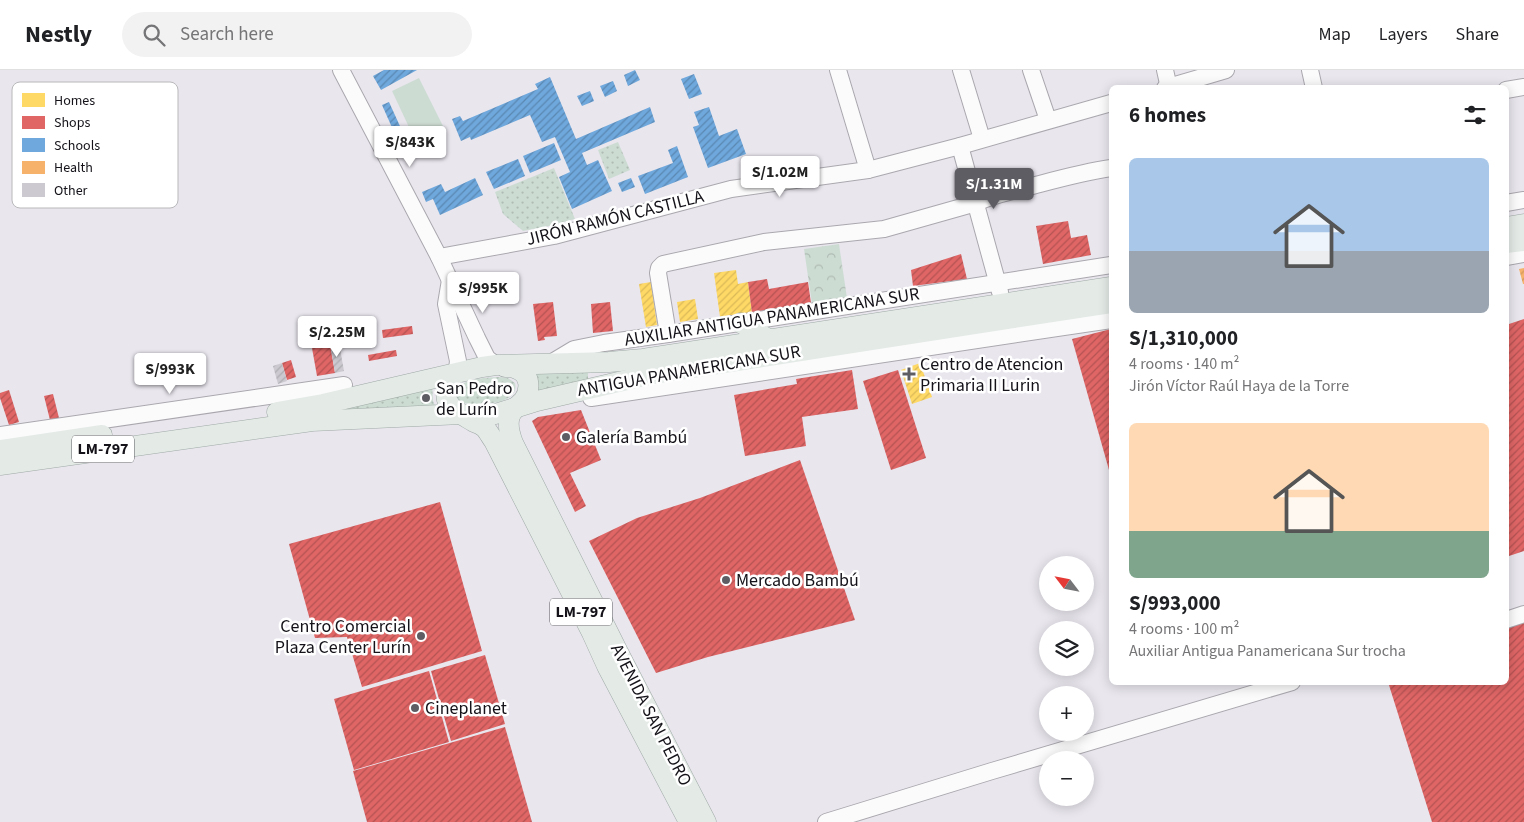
<!DOCTYPE html>
<meta charset="utf-8">
<style>
:root{--surface:#fff;--page:#f2f2f2;--text:#202124;--muted:#757577;--line:#e0e0e0;--accent:#5f5d64}
body{margin:0;font-family:"Source Sans 3",sans-serif;background:var(--page);color:var(--text);height:100vh;display:flex;flex-direction:column;font-size:19px;white-space:nowrap}
*{box-sizing:border-box;margin:0}
p{font-size:16px;color:var(--muted)}
.icon{flex:none;width:28px;height:28px;fill:none;stroke:currentColor;stroke-width:2;stroke-linecap:round;stroke-linejoin:round}
.map{position:relative;flex:1;overflow:hidden}
.panel{position:absolute;left:1109px;top:15px;width:400px;height:600px;display:flex;flex-direction:column;background:var(--surface);border-radius:8px;box-shadow:0 2px 12px #0003}
.panel>*{flex:none}
.needle{width:32px;rotate:302deg}
.buttons{position:absolute;left:1039px;top:486px;display:grid;gap:10px}
.buttons a{display:grid;place-items:center;width:55px;height:55px;border-radius:50%;background:var(--surface);box-shadow:0 2px 12px #0003;font-size:25px}
.price{position:absolute;translate:-50% -42px;padding:0 11px;border-radius:5px;background:#fff;color:#222;font-size:16px;line-height:32px;filter:drop-shadow(0 1px 2px #0008)}
.price::after{content:'';position:absolute;left:50%;top:30px;width:15px;height:11px;margin-left:-8px;background:inherit;clip-path:polygon(0 0,100% 0,50% 100%)}
.price.selected{background:var(--accent);color:#fff}
ul{padding:0;list-style:none}
li{display:grid;align-content:center;gap:10px;height:265px;padding:0 20px}
li span{display:grid;place-items:center;height:155px;border-radius:8px;color:#555}
li>.icon{margin-inline-start:auto}
span .icon{width:90px;height:90px;fill:#fffc;stroke-width:1}
li b{font-size:21px}
h2{display:flex;justify-content:space-between;align-items:center;height:60px;padding:0 20px;font-size:21px}
header{display:flex;align-items:center;gap:30px;box-sizing:border-box;height:70px;padding:0 25px;background:var(--surface);border-bottom:1px solid var(--line)}
header strong{font-size:24px}
nav{display:flex;gap:28px;margin-inline-start:auto;font-size:18px}
.search{width:350px;height:45px;background:var(--page);display:flex;align-items:center;gap:12px;box-sizing:border-box;padding:0 18px;border-radius:28px;color:var(--muted);font-size:19px}
.map>svg:first-child{display:block}
.grass{fill:url(#grass-dots)}
.park{fill:url(#park-crowns)}
.pitch{fill:#cddcd3}
.homes{fill:url(#homes-hatch)}
.shops{fill:url(#shops-hatch)}
.schools{fill:url(#schools-hatch)}
.health{fill:url(#health-hatch)}
.building{fill:url(#building-hatch)}
.lines{fill:none;stroke-linecap:round;stroke-linejoin:round}
.minor-casing{stroke:#aaa8ae;stroke-width:18}
.major-casing{stroke:#9fa9a5;stroke-width:21}
.minor{stroke:#fcfbfc;stroke-width:16}
.major{stroke:#e4ebe7;stroke-width:20}
.poi-dot{fill:#5f5d64;stroke:#fff;stroke-width:2}
.labels{text-anchor:middle;dominant-baseline:central;stroke-width:5;stroke-linejoin:round;paint-order:stroke}
.shield{fill:#fff;stroke:#5b5a5e;stroke-width:1}
.shield-label{font-size:16px;font-weight:bold;fill:#151319}
.street-label{font-size:18px;fill:#151319;stroke:#fff}
.poi-label{font-size:18px;fill:#151319;stroke:#fff;text-anchor:start}
.key{fill:#fff;stroke:#b9b8ba;stroke-width:1}
.key-label{font-size:14px;fill:#151319}
</style>
<header>
<strong>Nestly</strong>
<div class="search"><svg class="icon" aria-label="search" viewBox="0 0 24 24"><circle cx="10" cy="10" r="6"/><path d="M15 15l6 6"/></svg>Search here</div>
<nav><a>Map</a><a>Layers</a><a>Share</a></nav>
</header>
<div class="map">
<svg width="1524" height="752" viewBox="0 0 1524 752">
<defs>
<pattern id="grass-dots" width="8" height="8" patternUnits="userSpaceOnUse" patternTransform="scale(1.25)"><rect width="8" height="8" fill="#cddcd3"/><path d="M2 2h.1M6 6h.1" fill="none" stroke="#afbcb5" stroke-width="1.8" stroke-linecap="round"/></pattern>
<pattern id="park-crowns" width="20" height="18" patternUnits="userSpaceOnUse" patternTransform="scale(1.25)"><rect width="20" height="18" fill="#cddcd3"/><path d="M2 6a3 3 0 1 1 6 0M12 15a3 3 0 1 1 6 0" fill="none" stroke="#afbcb5"/></pattern>
<pattern id="homes-hatch" width="6" height="6" patternUnits="userSpaceOnUse" patternTransform="scale(1.25)"><rect width="6" height="6" fill="#ffd966"/><path d="M-1 1l2-2M0 6l6-6M5 7l2-2" fill="none" stroke="#dab958"/></pattern>
<pattern id="shops-hatch" width="6" height="6" patternUnits="userSpaceOnUse" patternTransform="scale(1.25)"><rect width="6" height="6" fill="#e06666"/><path d="M-1 1l2-2M0 6l6-6M5 7l2-2" fill="none" stroke="#b45353"/></pattern>
<pattern id="schools-hatch" width="6" height="6" patternUnits="userSpaceOnUse" patternTransform="scale(1.25)"><rect width="6" height="6" fill="#6fa8dc"/><path d="M-1 1l2-2M0 6l6-6M5 7l2-2" fill="none" stroke="#5a88b2"/></pattern>
<pattern id="health-hatch" width="6" height="6" patternUnits="userSpaceOnUse" patternTransform="scale(1.25)"><rect width="6" height="6" fill="#f6b26b"/><path d="M-1 1l2-2M0 6l6-6M5 7l2-2" fill="none" stroke="#d2985c"/></pattern>
<pattern id="building-hatch" width="6" height="6" patternUnits="userSpaceOnUse" patternTransform="scale(1.25)"><rect width="6" height="6" fill="#cccad0"/><path d="M-1 1l2-2M0 6l6-6M5 7l2-2" fill="none" stroke="#aeadb2"/></pattern>
</defs>
<rect width="100%" height="100%" fill="#e9e6ee"/>
<g class="grass">
<polygon points="618,72 630,100 609,109 598,80"/>
<polygon points="554,98 575,149 549,156 523,161 503,144 495,122"/>
<polygon points="588,300 588,310 536,326 533,301"/>
<path d="M499,307L508,308L515,313C521,336 471,337 456,331L453,322C463,308 484,308 499,307Z"/>
<polygon points="432,313 433,331 436,338 329,340"/>
</g>
<polygon class="park" points="839,174 847,228 812,234 804,179"/>
<polygon class="pitch" points="419,8 443,56 415,70 392,21"/>
<g class="homes">
<polygon points="736,200 738,214 748,212 752,243 720,247 714,203"/>
<polygon points="651,212 657,255 646,257 639,214"/>
<polygon points="695,229 698,249 680,252 677,232"/>
<polygon points="920,293 932,327 912,334 901,300"/>
</g>
<g class="shops">
<polygon points="1068,151 1071,168 1087,165 1091,185 1043,194 1036,156"/>
<polygon points="961,184 967,209 913,216 911,200"/>
<polygon points="767,209 769,219 808,212 811,233 752,243 748,212"/>
<polygon points="553,232 557,266 544,267 545,270 538,271 533,234"/>
<polygon points="610,232 613,261 593,263 591,234"/>
<polygon points="1524,249 1524,481 1506,487 1506,255"/>
<polygon points="412,256 413,264 383,268 382,260"/>
<polygon points="1111,259 1111,407 1072,269"/>
<polygon points="330,274 335,303 317,306 312,278"/>
<polygon points="396,280 397,286 369,291 368,285"/>
<polygon points="291,290 296,307 287,310 282,293"/>
<polygon points="852,300 858,339 802,347 806,376 745,386 734,325 797,314 796,309"/>
<polygon points="898,300 926,388 891,400 863,311"/>
<polygon points="9,320 19,352 9,355 0,328 0,323"/>
<polygon points="53,324 59,348 50,350 44,326"/>
<polygon points="581,340 601,390 570,403 586,436 575,442 532,351 538,347"/>
<polygon points="800,390 855,550 708,587 656,603 589,471 637,448 700,428"/>
<polygon points="440,432 482,581 362,617 347,567 315,568 289,474"/>
<polygon points="1524,551 1524,752 1432,752 1388,612 1506,612 1506,558"/>
<polygon points="485,585 505,654 451,671 431,601"/>
<polygon points="429,601 449,672 354,700 334,629"/>
<polygon points="505,657 532,752 367,752 353,701"/>
</g>
<g class="schools">
<polygon points="384,0 417,0 381,20 373,6"/>
<polygon points="635,0 640,10 628,16 624,5"/>
<polygon points="694,4 702,24 689,29 681,9"/>
<polygon points="550,7 576,69 650,37 655,52 582,83 587,95 598,90 612,121 572,139 559,107 570,102 555,67 542,72 530,45 471,70 470,67 461,71 452,49 460,46 463,51 538,19 535,14"/>
<polygon points="613,11 617,21 605,27 600,16"/>
<polygon points="590,21 594,31 582,36 577,26"/>
<polygon points="389,32 409,76 402,80 382,35"/>
<polygon points="709,37 719,66 737,59 746,84 708,98 693,57 699,55 694,42"/>
<polygon points="554,73 561,90 530,103 523,86"/>
<polygon points="677,76 688,107 645,124 638,106 673,93 668,80"/>
<polygon points="518,89 525,106 494,119 486,102"/>
<polygon points="475,108 483,125 440,145 433,129 426,132 422,122 441,114 445,122"/>
<polygon points="631,108 635,117 622,122 618,113"/>
</g>
<polygon class="health" points="1524,198 1524,214 1523,214 1519,199"/>
<g class="building">
<polygon points="339,273 344,301 335,303 330,274"/>
<polygon points="282,293 287,311 278,314 273,296"/>
</g>
<g class="lines">
<g class="minor-casing">
<g id="minor">
<polyline points="341,0 439,187 477,268 487,288 496,295"/>
<polyline points="838,0 868,100"/>
<polyline points="961,0 982,69"/>
<polyline points="1031,0 1048,50"/>
<polyline points="1165,0 1169,18"/>
<polyline points="1310,0 1314,18"/>
<polyline points="1165,18 1226,0"/>
<polyline points="1506,20 1524,17"/>
<polyline points="960,76 1000,222"/>
<polyline points="1506,133 1524,130"/>
<polyline points="439,187 554,166 731,119 868,100 960,76 1111,33"/>
<polyline points="1506,187 1524,184"/>
<polyline points="450,210 446,234 458,291 457,299 453,304"/>
<path d="M668,264L658,203L659,198L663,194L764,172L884,159L976,133C992,125 1010,122 1028,117C1055,110 1083,102 1111,98"/>
<polyline points="549,294 574,279 604,273 668,264 1111,195"/>
<polyline points="591,328 1111,250"/>
<polyline points="0,365 344,315"/>
<polyline points="1506,550 1524,544"/>
<polyline points="826,752 992,701 1292,612"/>
</g>
</g>
<g class="major-casing">
<g id="major">
<polyline points="1506,157 1524,154"/>
<polyline points="1506,173 1524,171"/>
<polyline points="741,253 770,270"/>
<path d="M505,297C509,297 513,297 517,299C531,304 531,321 523,331C518,336 512,340 510,346C507,354 510,365 513,373L618,582L706,752"/>
<path d="M453,304C437,333 451,338 474,352C477,353 482,355 485,358C488,361 491,367 494,371L592,563L607,596L689,752"/>
<polyline points="277,342 323,334 482,297 496,295 609,292 643,289 1111,217"/>
<polyline points="0,380 102,365"/>
<polyline points="0,395 312,351 461,344 482,347 492,345 537,331 653,304 1111,233"/>
</g>
</g>
<use href="#minor" class="minor"/>
<use href="#major" class="major"/>
</g>
<g class="poi-dot">
<path d="M906.5 296.5h5v5h5v5h-5v5h-5v-5h-5v-5h5z"/>
<circle cx="426" cy="328" r="5"/>
<circle cx="566" cy="367" r="5"/>
<circle cx="726" cy="510" r="5"/>
<circle cx="421" cy="566" r="5"/>
<circle cx="415" cy="638" r="5"/>
</g>
<g class="labels">
<g class="shield">
<rect x="72" y="365.5" width="62" height="27" rx="4"/>
<rect x="550" y="528.5" width="62" height="27" rx="4"/>
</g>
<g class="shield-label">
<text x="103" y="379">LM-797</text>
<text x="581" y="542">LM-797</text>
</g>
<g class="street-label">
<text transform="translate(615 148) rotate(-14)">JIRÓN RAMÓN CASTILLA</text>
<text transform="translate(772 247) rotate(-9)">AUXILIAR ANTIGUA PANAMERICANA SUR</text>
<text transform="translate(689 301) rotate(-10)">ANTIGUA PANAMERICANA SUR</text>
<text transform="translate(651 645) rotate(63)">AVENIDA SAN PEDRO</text>
</g>
<g class="poi-label">
<text x="920" y="294">Centro de Atencion<tspan x="920" dy="21">Primaria II Lurin</tspan></text>
<text x="436" y="318">San Pedro<tspan x="436" dy="21">de Lurín</tspan></text>
<text x="576" y="367">Galería Bambú</text>
<text x="736" y="510">Mercado Bambú</text>
<text x="411" y="556" text-anchor="end">Centro Comercial<tspan x="411" dy="21">Plaza Center Lurín</tspan></text>
<text x="425" y="638">Cineplanet</text>
</g>
</g>
<rect x="12" y="12" width="166" height="126" rx="8" class="key"/>
<rect x="22" y="23" width="23" height="14" fill="#ffd966"/>
<rect x="22" y="46" width="23" height="13" fill="#e06666"/>
<rect x="22" y="68" width="23" height="14" fill="#6fa8dc"/>
<rect x="22" y="91" width="23" height="13" fill="#f6b26b"/>
<rect x="22" y="113" width="23" height="14" fill="#cccad0"/>
<g class="key-label">
<text x="54" y="35">Homes</text>
<text x="54" y="57">Shops</text>
<text x="54" y="80">Schools</text>
<text x="54" y="102">Health</text>
<text x="54" y="125">Other</text>
</g>
</svg>
<div class="buttons">
<a><svg class="needle" viewBox="-14 -14 28 28"><path d="M0-13l5 13h-10z" fill="#e53935"/><path d="M0 13l5-13h-10z" fill="#757577"/></svg></a>
<a><svg class="icon" aria-label="layers" viewBox="0 0 24 24"><path d="M12 4l9 5-9 5-9-5zM3 14l9 5 9-5"/></svg></a>
<a>+</a>
<a>−</a>
</div>
<b class="price" style="left:410px;top:98px">S/843K</b>
<b class="price" style="left:780px;top:128px">S/1.02M</b>
<b class="price selected" style="left:994px;top:140px">S/1.31M</b>
<b class="price" style="left:483px;top:244px">S/995K</b>
<b class="price" style="left:337px;top:288px">S/2.25M</b>
<b class="price" style="left:170px;top:325px">S/993K</b>
<section class="panel">
<h2>6 homes<svg class="icon" aria-label="filters" viewBox="0 0 24 24"><path d="M4 7h16M4 17h16"/><circle cx="9" cy="7" r="2"/><circle cx="15" cy="17" r="2"/></svg></h2>
<ul>
<li><span style="background:linear-gradient(#a9c7e8 60%,#9aa5b1 0)"><svg class="icon" aria-label="home" viewBox="0 0 24 24"><path d="M3 11l9-7 9 7M6 9v11h12V9"/></svg></span><div><b>S/1,310,000</b><p>4 rooms · 140 m²</p><p>Jirón Víctor Raúl Haya de la Torre</p></div></li>
<li><span style="background:linear-gradient(#ffd9b3 70%,#7fa58c 0)"><svg class="icon" aria-label="home" viewBox="0 0 24 24"><path d="M3 11l9-7 9 7M6 9v11h12V9"/></svg></span><div><b>S/993,000</b><p>4 rooms · 100 m²</p><p>Auxiliar Antigua Panamericana Sur trocha</p></div></li>
</ul>
</section>
</div>
